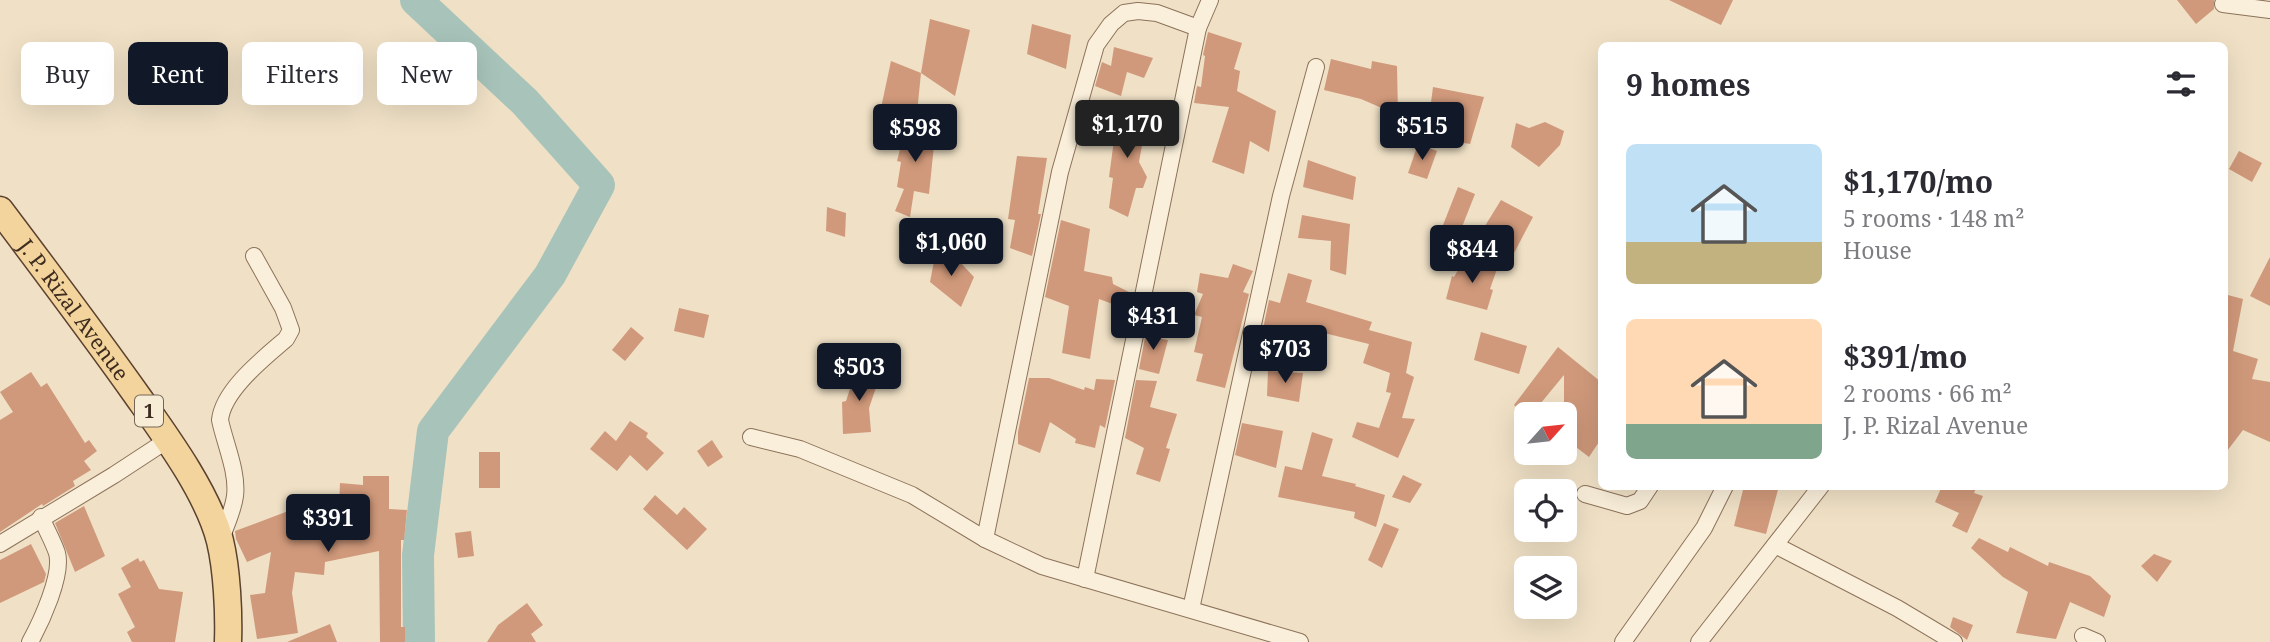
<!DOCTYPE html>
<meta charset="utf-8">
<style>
:root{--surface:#fff;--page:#f7f7f7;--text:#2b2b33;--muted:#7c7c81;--accent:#111827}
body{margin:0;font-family:"Noto Serif",serif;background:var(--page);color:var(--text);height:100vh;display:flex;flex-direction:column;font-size:26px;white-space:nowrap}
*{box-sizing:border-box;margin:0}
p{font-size:23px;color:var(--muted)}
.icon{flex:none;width:38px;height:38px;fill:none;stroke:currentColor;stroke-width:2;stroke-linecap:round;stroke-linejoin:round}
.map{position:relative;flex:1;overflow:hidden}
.drawer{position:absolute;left:1598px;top:42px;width:630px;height:448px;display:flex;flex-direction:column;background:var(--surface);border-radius:10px;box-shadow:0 7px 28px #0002}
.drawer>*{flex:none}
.guide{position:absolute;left:21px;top:42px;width:665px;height:63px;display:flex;gap:14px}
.needle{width:46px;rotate:63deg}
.fabs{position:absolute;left:1514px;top:402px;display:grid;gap:14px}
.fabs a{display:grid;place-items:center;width:63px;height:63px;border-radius:10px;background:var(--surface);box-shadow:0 7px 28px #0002;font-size:35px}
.price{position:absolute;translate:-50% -60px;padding:0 16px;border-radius:7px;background:var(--accent);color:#fff;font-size:23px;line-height:46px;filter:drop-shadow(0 2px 4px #0008)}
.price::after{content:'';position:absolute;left:50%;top:42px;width:21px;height:16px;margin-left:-10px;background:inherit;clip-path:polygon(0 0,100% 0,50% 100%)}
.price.current{background:#222;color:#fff}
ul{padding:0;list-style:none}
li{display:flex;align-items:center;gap:21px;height:175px;padding:0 28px}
li span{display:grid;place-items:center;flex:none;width:196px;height:140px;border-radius:10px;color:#555}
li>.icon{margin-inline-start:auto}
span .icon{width:84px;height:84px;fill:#fffc;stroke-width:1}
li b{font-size:30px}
h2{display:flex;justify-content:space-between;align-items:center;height:84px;padding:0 28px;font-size:30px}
.chip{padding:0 24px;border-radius:10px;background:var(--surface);box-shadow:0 7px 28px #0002;font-size:24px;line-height:63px}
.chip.current{background:var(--accent);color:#fff}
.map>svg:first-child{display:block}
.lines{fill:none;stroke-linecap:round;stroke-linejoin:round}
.river{stroke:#a8c4ba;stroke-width:32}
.building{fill:#d0997b}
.minor-casing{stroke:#8d725b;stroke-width:18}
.primary-casing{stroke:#5b412f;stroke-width:29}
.minor{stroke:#faefda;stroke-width:16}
.primary{stroke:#f4d49d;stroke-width:26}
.labels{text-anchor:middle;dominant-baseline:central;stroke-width:6;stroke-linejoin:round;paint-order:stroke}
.shield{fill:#f7ecd6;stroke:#756656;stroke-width:2}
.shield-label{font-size:19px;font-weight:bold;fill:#3d2c1f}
.street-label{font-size:21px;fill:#3d2c1f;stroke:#f7ecd6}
</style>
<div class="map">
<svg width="2270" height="642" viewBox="0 0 2270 642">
<rect width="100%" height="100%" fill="#f0e1c6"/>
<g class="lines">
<polyline class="river" points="416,0 525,102 599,185 550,275 433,431 418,555 419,642"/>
</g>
<g class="building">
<polygon points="1669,0 1733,0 1721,25"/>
<polygon points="2177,0 2214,0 2214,9 2196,24"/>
<polygon points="930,19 970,30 955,96 921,73"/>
<polygon points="1032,24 1071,35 1066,69 1027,54"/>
<polygon points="1208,32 1242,43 1234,69 1240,71 1237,91 1276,111 1269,152 1250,141 1244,174 1212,162 1229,107 1194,103 1197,86 1201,87 1205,56 1203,55"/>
<polygon points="1114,47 1153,58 1144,78 1127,72 1121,96 1095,86 1102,62 1111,66"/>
<polygon points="1331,59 1371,69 1372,61 1397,66 1398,115 1361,99 1324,90"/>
<polygon points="891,61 921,73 916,123 881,108"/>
<polygon points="1433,87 1484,97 1470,144 1458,142 1460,118 1430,110"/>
<polygon points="1120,107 1147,118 1139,162 1147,177 1143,188 1136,188 1128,217 1109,208 1113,178 1109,177 1114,140 1110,139"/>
<polygon points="907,122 936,126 929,194 914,191 910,217 895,211 904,189 897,187 901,162 897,161"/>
<polygon points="1545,122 1564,131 1560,145 1539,167 1511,147 1516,123 1529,128"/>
<polygon points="1418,144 1437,151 1427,179 1408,173"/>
<polygon points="2239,151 2262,163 2252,182 2229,169"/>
<polygon points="1017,156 1047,158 1038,214 1041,214 1032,256 1010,248 1015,220 1008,219"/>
<polygon points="1308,160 1356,177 1353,200 1303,187"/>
<polygon points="1458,187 1475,194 1460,232 1443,225"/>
<polygon points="1501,200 1533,217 1513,255 1480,234"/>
<polygon points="827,207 846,213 845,237 826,231"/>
<polygon points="1302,215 1350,224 1346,275 1330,270 1331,241 1298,238"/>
<polygon points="1061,220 1090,229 1084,271 1112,277 1113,284 1129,292 1126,309 1099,299 1090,359 1062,353 1069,306 1045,297"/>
<polygon points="936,251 957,259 974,277 961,307 930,282"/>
<polygon points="2270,257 2270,306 2250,296"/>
<polygon points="1464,260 1497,269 1490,289 1493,290 1487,310 1446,299 1452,276 1454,277"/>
<polygon points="1233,264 1253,271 1243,292 1249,294 1225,388 1196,381 1203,354 1194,352 1202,317 1194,315 1203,294 1197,292 1200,273 1228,278"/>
<polygon points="1288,273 1312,280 1306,302 1372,322 1369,330 1412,342 1406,373 1414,377 1402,418 1415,419 1398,458 1352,437 1357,422 1379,428 1391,393 1386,392 1390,373 1363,363 1369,344 1324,333 1325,328 1292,326 1291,336 1263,329 1269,300 1280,303"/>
<polygon points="2224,294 2243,299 2233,351 2258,359 2252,379 2270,382 2270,442 2243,430 2224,455 2224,365 2227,357 2224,357"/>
<polygon points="679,308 709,315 704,338 674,331"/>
<polygon points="631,327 644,338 625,361 612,350"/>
<polygon points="1147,327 1155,329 1155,338 1168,340 1159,374 1139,369"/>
<polygon points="1481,332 1527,346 1519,374 1474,360"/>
<polygon points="1558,347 1601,382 1601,439 1589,457 1564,438 1564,375 1531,415 1526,416 1514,405"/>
<polygon points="857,368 880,376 869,408 871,432 843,434 842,402 846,401"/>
<polygon points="1268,371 1303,373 1299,402 1267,396"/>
<polygon points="31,372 41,387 47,383 85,443 89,440 97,451 84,461 91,470 73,481 75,486 43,506 42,504 0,532 0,420 13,412 0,392"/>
<polygon points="1029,378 1049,378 1084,390 1085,387 1094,390 1096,379 1115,380 1105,428 1100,425 1095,448 1075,443 1076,439 1050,422 1040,453 1018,444 1018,432"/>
<polygon points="1136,380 1157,381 1150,407 1177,414 1166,448 1170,449 1160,482 1136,474 1144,448 1125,438"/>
<polygon points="630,421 648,433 646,437 664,453 647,471 630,455 617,471 590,449 605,431 616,441"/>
<polygon points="1242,423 1283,431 1276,468 1235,455"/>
<polygon points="1312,432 1333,439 1322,476 1356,484 1355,486 1385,495 1376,527 1354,518 1355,512 1278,497 1285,466 1302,470"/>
<polygon points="712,440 723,457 708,467 697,451"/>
<rect x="479" y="452" width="21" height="36"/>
<polygon points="1403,475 1422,484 1410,503 1392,497"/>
<polygon points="363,476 389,476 389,509 407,510 404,540 401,540 401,627 405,627 405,642 380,642 379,551 325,562 324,575 295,572 292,593 298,633 257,639 250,595 265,593 271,552 247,562 236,539 235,531 291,510 290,508 302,501 318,534 334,526 338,535 340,483 363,485"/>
<polygon points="1744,486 1779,486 1766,534 1734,526"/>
<polygon points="1942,486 1977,486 1974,493 1983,496 1967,533 1952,526 1959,513 1935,502"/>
<polygon points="655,495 677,515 684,507 707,529 687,550 643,509"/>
<polygon points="84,506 105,556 75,572 55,523"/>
<polygon points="1384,523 1399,529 1382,568 1368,560"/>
<polygon points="471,531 474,556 458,558 455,533"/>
<polygon points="1979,538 2008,552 2010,547 2048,566 2049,562 2090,576 2111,596 2104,617 2070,602 2056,639 2016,633 2028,592 2003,577 1971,548"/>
<polygon points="31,544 46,574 44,582 0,603 0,560"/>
<polygon points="2154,554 2172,561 2157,582 2141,566"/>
<polygon points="138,558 140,562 144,560 159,589 183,592 175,642 132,642 127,632 135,627 118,594 131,587 121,568"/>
<polygon points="527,603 543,625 531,634 536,642 487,642 498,625"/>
<polygon points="1953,617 1973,625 1967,640 1950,627"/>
<polygon points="330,624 337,642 287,642"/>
</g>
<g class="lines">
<g class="minor-casing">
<g id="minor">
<polyline points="2223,4 2270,10"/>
<polyline points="751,437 800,449 912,495 985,539 1042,566 1300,642"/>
<polyline points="1585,494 1627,506 1640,501 1650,486"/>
<path d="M221,539C226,525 233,511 235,496C238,472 225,444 220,420C223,390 264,358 286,339L291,330L283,308L254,256"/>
<polyline points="985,539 1060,172 1096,45 1111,24 1124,13 1138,11 1157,13 1198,28"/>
<polyline points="0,544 114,475 169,439"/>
<polyline points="1775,545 1897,608 1954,642"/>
<polyline points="1085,579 1198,28 1210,0"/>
<polyline points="1191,609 1281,196 1316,67"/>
<polyline points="2083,636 2097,642"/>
<path d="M30,642C41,622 63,575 57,553C53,541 46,529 41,517"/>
<polyline points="1623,642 1704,528 1725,486"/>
<polyline points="1699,642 1821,486"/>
</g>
</g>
<g class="primary-casing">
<g id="primary">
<path id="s1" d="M0,210C46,271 92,332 136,394C165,435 208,493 220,541C227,570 229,613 228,642"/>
</g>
</g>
<use href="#minor" class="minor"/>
<use href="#primary" class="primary"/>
</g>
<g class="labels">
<rect class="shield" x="135" y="395.5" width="28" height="31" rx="5"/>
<g class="shield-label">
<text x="149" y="411">1</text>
</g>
<g class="street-label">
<text stroke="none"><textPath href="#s1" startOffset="124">J. P. Rizal Avenue</textPath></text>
</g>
</g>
</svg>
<div class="fabs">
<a><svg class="needle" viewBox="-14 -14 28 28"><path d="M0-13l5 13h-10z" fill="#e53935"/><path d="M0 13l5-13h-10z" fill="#7c7c81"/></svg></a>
<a><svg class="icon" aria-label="locate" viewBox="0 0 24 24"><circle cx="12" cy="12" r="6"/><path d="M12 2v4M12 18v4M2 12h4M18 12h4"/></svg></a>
<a><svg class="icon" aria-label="layers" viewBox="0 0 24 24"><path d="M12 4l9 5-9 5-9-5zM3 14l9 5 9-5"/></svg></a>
</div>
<b class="price current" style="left:1127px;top:160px">$1,170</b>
<b class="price" style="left:1422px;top:162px">$515</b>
<b class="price" style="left:915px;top:164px">$598</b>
<b class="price" style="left:951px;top:278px">$1,060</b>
<b class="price" style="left:1472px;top:285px">$844</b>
<b class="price" style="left:1153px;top:352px">$431</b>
<b class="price" style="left:1285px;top:385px">$703</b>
<b class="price" style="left:859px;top:403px">$503</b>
<b class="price" style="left:328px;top:554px">$391</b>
<div class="guide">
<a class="chip">Buy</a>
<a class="chip current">Rent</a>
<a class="chip">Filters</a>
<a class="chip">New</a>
</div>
<section class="drawer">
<h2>9 homes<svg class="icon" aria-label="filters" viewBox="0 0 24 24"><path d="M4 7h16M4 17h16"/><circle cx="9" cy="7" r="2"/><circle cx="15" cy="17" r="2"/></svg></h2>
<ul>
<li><span style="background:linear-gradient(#bfe0f5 70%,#c2b280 0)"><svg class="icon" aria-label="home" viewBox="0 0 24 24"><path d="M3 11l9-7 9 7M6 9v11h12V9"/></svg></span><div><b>$1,170/mo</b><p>5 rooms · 148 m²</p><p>House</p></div></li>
<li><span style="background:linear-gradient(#ffd9b3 75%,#7fa58c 0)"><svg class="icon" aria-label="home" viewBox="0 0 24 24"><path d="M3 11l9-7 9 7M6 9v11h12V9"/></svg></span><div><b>$391/mo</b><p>2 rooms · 66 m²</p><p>J. P. Rizal Avenue</p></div></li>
</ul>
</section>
</div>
